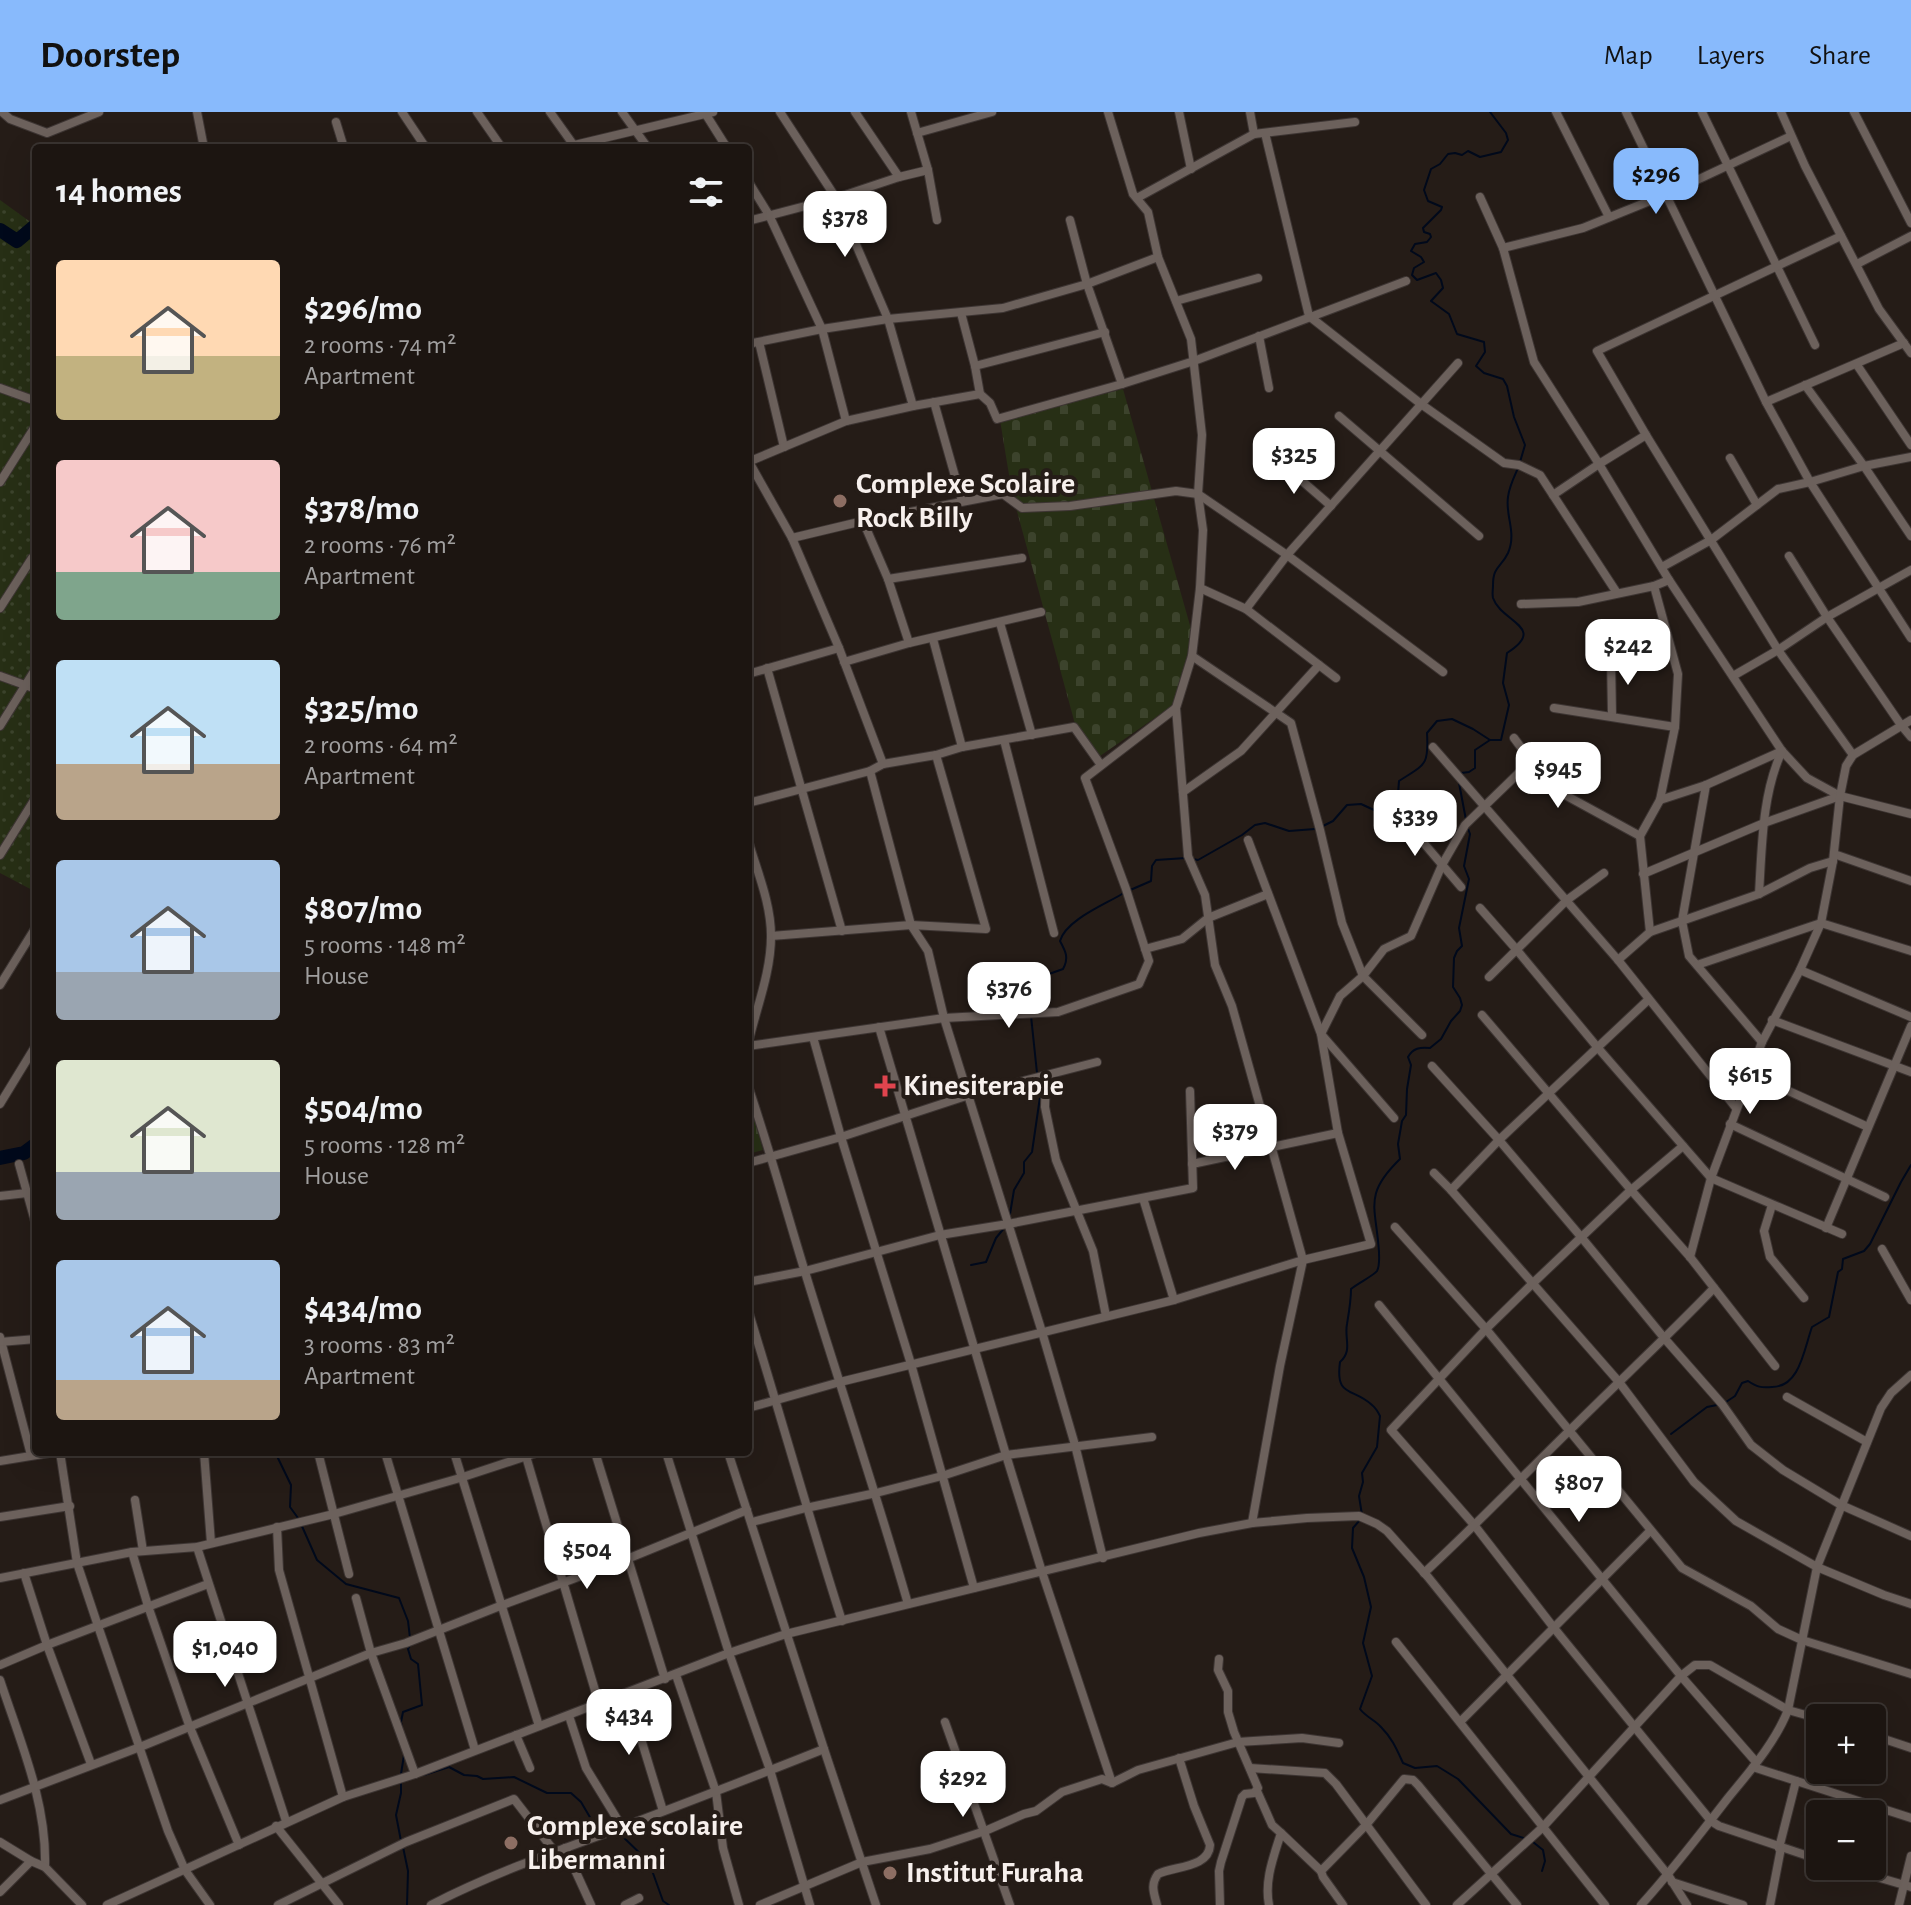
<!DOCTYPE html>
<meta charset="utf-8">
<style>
:root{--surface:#1c1511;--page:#29221f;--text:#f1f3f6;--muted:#a09f9f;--line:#3a3431;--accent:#88bafc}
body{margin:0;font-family:"Alegreya Sans",sans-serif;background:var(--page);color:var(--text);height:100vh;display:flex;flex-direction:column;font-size:30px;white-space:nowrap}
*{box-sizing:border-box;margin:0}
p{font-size:26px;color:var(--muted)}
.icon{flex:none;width:44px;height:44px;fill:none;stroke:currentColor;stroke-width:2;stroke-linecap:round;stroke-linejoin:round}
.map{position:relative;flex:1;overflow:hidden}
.sheet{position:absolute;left:32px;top:32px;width:720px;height:1312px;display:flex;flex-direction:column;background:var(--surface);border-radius:8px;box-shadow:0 8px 32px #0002,0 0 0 2px var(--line)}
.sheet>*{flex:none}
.fabs{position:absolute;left:1806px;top:1592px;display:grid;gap:16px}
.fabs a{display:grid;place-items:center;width:80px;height:80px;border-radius:8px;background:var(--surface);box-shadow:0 8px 32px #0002,0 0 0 2px var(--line);font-size:40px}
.price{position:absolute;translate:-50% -68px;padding:0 18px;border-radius:16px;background:#fff;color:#222;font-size:26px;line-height:52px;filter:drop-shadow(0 2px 4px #0008)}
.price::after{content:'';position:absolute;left:50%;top:48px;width:24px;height:18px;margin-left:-12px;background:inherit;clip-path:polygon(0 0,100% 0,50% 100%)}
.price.on{background:var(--accent);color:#111}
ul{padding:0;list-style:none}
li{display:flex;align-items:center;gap:24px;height:200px;padding:0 24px}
li span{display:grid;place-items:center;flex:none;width:224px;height:160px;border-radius:8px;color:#555}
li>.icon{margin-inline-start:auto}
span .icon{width:96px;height:96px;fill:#fffc;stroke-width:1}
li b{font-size:34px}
h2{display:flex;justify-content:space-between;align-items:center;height:96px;padding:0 24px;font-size:34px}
header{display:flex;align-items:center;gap:48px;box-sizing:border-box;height:112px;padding:0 40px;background:var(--accent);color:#111}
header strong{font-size:38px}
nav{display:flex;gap:44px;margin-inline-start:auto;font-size:28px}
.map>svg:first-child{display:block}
.grass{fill:url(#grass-dots)}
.cemetery{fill:url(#cemetery-stones)}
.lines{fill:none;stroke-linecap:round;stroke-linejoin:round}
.stream{stroke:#00091b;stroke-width:2}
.river{stroke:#00091b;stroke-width:14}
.minor-casing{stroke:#3d3533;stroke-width:10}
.minor{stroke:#6c615c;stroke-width:8}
.education-dot{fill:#8d6e63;stroke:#251c17;stroke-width:3}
.health-dot{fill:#e0444e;stroke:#251c17;stroke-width:3}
.labels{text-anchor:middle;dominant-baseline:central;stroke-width:8;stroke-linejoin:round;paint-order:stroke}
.poi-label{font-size:30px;font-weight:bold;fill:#f7f0ed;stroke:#251c17;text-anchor:start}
</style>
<header>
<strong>Doorstep</strong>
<nav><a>Map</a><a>Layers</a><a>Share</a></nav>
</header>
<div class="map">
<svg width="1911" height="1793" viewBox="0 0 1911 1793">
<defs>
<pattern id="grass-dots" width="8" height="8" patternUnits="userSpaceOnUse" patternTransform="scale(2)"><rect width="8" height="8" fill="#272f15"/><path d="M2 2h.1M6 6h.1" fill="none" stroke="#3c432c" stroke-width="1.8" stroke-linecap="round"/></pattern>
<pattern id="cemetery-stones" width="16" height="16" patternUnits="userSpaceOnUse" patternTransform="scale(2)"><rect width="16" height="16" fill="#272f15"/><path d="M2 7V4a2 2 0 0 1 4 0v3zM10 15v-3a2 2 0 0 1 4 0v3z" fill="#3c432c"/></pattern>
</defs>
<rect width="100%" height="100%" fill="#251c17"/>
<polygon class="grass" points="0,88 36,114 36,780 0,761"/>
<g class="cemetery">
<polygon points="1123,277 1193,524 1172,594 1100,644 1075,612 1012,381 1000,308"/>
<polygon points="748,985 763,1038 748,1042"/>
</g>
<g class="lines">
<g class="stream">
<polyline points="1490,0 1506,21 1508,28 1501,40 1480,45 1468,39 1462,43 1455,41 1448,42 1440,52 1431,57 1424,78 1428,89 1442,95 1441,98 1423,116 1424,120 1430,122 1431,125 1427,130 1415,132 1411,139 1421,145 1424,150 1414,156 1412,163 1417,168 1436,161 1441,168 1443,176 1431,189 1449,202 1457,222 1484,230 1485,240 1476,254 1484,261 1503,267 1507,274 1514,305 1525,333 1520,350"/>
<path d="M1461,661L1469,660L1475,656V638L1490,628H1501L1509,593L1503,571L1507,541C1548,515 1501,510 1493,486C1492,482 1493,478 1493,473C1493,454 1501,456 1508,441C1517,420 1505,404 1508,385C1509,375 1514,365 1518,356"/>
<polyline points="1459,671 1466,708"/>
<path d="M1321,715L1333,709L1347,693L1361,692L1374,698L1384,695L1398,682L1399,669C1425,652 1429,654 1427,621L1437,609L1452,607L1473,617L1490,628"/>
<polyline points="1193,747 1198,748 1242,723 1255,713 1265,711 1289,719 1315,717"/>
<polyline points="1128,779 1151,769 1152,754 1156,748 1186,746"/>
<path d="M1033,898C1038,885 1045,875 1049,862L1063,857C1069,846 1066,840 1060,829C1066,808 1104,793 1122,782"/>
<polyline points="1031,904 1037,961"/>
<polyline points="1010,1102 1014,1078 1024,1061 1024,1050 1032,1040 1040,985 1038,967"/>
<polyline points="971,1153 986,1150 996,1126 1005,1115"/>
<path d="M1726,1290L1735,1284L1742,1271L1748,1269C1757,1275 1761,1276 1772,1275C1800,1275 1804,1237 1812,1215L1829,1205L1838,1160L1842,1157L1843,1147L1864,1139L1870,1132L1901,1070L1911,1053"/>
<polyline points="1671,1322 1707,1295 1717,1293"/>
<polyline points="275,1340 291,1373 290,1395 298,1406"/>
<path d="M1362,1403L1359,1384L1363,1370L1362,1361L1377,1335L1380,1304C1378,1300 1376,1296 1372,1293C1353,1275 1335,1286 1340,1250C1353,1239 1344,1226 1347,1212C1349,1200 1351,1189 1351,1177C1358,1171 1373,1164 1377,1159C1380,1153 1379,1147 1379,1140C1376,1094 1363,1083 1400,1047L1398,1032L1402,1009L1406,1003L1407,977L1411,953L1408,945C1413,936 1420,935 1430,936L1441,927L1451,909L1460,899L1462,893L1460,886L1453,875L1454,846L1457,839L1462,834L1459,816L1469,767L1464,754L1470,722L1467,714"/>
<path d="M1359,1409L1353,1416L1352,1436L1364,1465L1371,1495L1363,1531L1372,1564L1360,1597C1366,1605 1375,1608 1381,1615C1392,1626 1397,1638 1403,1651L1415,1656L1437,1654L1458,1667L1511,1722L1527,1727"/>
<polyline points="301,1412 317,1448 346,1472 399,1486 408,1509 410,1526"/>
<polyline points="402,1615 401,1610 403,1600 422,1593 418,1552 411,1547 408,1537 411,1532"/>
<polyline points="401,1662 404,1643"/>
<polyline points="424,1663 449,1655 464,1663 477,1664 483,1667 514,1665 547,1681 571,1681 581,1690 591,1707 605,1711 611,1714"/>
<polyline points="401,1669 401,1681 396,1703 401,1729"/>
<polyline points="619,1721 649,1750 663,1789 669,1793"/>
<polyline points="1533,1730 1543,1738 1545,1749 1542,1759"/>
<polyline points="403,1735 408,1759 407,1793"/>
</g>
<g class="river">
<polyline points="0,118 17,129 36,113"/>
<polyline points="0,1046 24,1041 36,1032"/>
</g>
<g class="minor-casing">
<g id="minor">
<polyline points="2,0 10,7 47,21 99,0"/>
<polyline points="197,0 204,36"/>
<polyline points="402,0 426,36"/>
<polyline points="477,0 502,36"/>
<polyline points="550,0 575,35"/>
<polyline points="622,0 648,36"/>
<polyline points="780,0 836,86 888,207 913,294"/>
<polyline points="855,0 899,65"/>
<polyline points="911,0 928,58 937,108"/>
<polyline points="1179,0 1191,57"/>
<polyline points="1250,0 1254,22"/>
<polyline points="1556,0 1609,105"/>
<polyline points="1626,0 1766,290 1810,370 1911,526"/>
<polyline points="1702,0 1815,233"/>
<polyline points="1781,0 1805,54 1879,197 1911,241"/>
<polyline points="1854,0 1911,111"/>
<polyline points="705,1 727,36"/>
<polyline points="336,10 344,36"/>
<polyline points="917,21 992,0"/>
<polyline points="1265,21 1309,204 1421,292 1504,351 1519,353 1540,363 1617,481"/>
<polyline points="562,36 713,0"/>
<polyline points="748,69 769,103 822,217 846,309"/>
<polyline points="1480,85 1503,136 1534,250 1599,352 1669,468 1782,639 1807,666 1840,684 1911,702"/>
<polyline points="1137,86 1254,22 1355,10"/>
<polyline points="1070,108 1087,172 1122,272"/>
<polyline points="748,109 836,86 899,65 928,58"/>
<polyline points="1841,124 1597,239 1646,323 1778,538 1853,643"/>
<polyline points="1503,136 1583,116 1667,82 1791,24"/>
<polyline points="1857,152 1911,124"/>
<polyline points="1176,189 1258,166"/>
<polyline points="961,201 975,254 980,282 990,291 997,307 1122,272 1194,249 1406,169"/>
<polyline points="1259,224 1269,276"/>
<polyline points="759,230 784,335"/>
<polyline points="748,232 822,217 888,207 1003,196 1087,172 1158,145"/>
<polyline points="1857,253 1911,333"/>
<polyline points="975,254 1105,220"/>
<polyline points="1805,273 1864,354 1911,424"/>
<polyline points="0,276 36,289"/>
<polyline points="934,290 962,389"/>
<polyline points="1766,290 1904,231"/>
<polyline points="1339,304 1479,424"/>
<polyline points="1730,346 1757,393"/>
<polyline points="748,348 792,426 839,536 883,652"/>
<polyline points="1279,349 1331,394"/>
<polyline points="748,350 846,309 913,294 980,282"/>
<polyline points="0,370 36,313"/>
<polyline points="1553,383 1599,352 1646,323"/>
<polyline points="863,409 888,467 909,531"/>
<polyline points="792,426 863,409 1003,382 1022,396 1070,394 1176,379 1198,382 1287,443 1443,560"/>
<polyline points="1789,444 1827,505 1901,613 1911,625"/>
<polyline points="1662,455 1711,428 1778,377 1810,370 1864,354 1911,345"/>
<polyline points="888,467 1022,446"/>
<polyline points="1200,476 1246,497 1336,566"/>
<polyline points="1521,492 1578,490 1654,474 1669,468"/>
<polyline points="0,496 32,446"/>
<polyline points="1246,497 1287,443 1458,251"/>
<polyline points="1000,511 1032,623"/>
<polyline points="933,527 962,635"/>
<polyline points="1192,544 1291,611 1320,718 1342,811 1363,864 1422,923"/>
<polyline points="1611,546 1612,604"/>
<polyline points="844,550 909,531 1041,500"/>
<polyline points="767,556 842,819"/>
<polyline points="748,562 839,536"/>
<polyline points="0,564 36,577"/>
<polyline points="1733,564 1778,538 1827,505 1911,458"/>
<polyline points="1176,596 1188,744 1205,783 1215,853 1232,894 1303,1148 1280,1254 1252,1411"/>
<polyline points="1554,596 1675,615"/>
<polyline points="0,614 36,556"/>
<polyline points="1514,626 1531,649 1565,683 1640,724"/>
<polyline points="1004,628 1054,821"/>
<polyline points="1433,635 1618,848 1736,996"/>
<polyline points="870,659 911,813 928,839 944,906 1042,1220 1075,1333 1103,1446"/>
<polyline points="1706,673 1682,809 1689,844 1762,930"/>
<polyline points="1183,680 1241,639 1319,553"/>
<polyline points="1660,688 1706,673 1782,639"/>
<polyline points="748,691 870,659 883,652 936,643 962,635 1074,615 1101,653"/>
<polyline points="1394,696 1461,775"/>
<path d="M748,728C757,759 771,791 771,824C771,861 756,897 748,932"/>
<polyline points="1834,742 1911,769"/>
<polyline points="0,743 36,685"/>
<polyline points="1643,762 1764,711 1840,684"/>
<path d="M1759,782C1762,734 1762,682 1782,639"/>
<polyline points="1480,796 1516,837 1598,936 1711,1066 1842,1122"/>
<polyline points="1650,820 1640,724 1660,688 1675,615 1678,562 1654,474"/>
<polyline points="771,824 911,813 986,817 936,643"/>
<polyline points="1145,837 1182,827 1208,806 1268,782"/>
<polyline points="1618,848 1650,820 1759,782 1810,756 1833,749"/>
<polyline points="1697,853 1821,811 1911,839"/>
<polyline points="1800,858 1911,905"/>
<polyline points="1489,865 1567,788 1604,761"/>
<polyline points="0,873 36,815"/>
<polyline points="1482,903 1631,1078 1690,1145 1775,1254"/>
<polyline points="1772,908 1911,960"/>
<polyline points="879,915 1006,1343 1042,1460 1112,1671"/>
<polyline points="813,925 841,1025 911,1252 974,1476"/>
<polyline points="748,934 944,906 1058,900 1139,872 1149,849 1126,777 1085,666 1176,596 1192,544 1200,476 1203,418 1198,382 1202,323 1191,227 1158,145 1148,100 1133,82 1108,0"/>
<polyline points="1432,954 1499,1028 1582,1126 1665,1227 1722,1292 1751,1333 1783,1358 1841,1393 1911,1424"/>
<polyline points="1751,962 1868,1015"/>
<polyline points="1046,963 1045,995 1056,1048 1093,1139 1106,1204"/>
<path d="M748,974C769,1035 786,1098 805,1160C839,1271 876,1380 908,1492"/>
<polyline points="0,992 36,933"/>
<polyline points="1394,1006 1321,922 1340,884 1363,864 1384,837 1411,824 1442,753 1465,713 1531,649"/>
<polyline points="1730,1012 1885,1085"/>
<polyline points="1683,1034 1631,1078 1532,1172 1486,1217 1391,1318 1475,1414 1554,1516 1711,1709 1719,1714 1820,1748"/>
<polyline points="748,1051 841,1025 969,983 1097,950"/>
<polyline points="19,1052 36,1113"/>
<polyline points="1192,1052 1338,1021"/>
<polyline points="1434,1061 1451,1078 1619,1270 1694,1370 1736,1409 1817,1455 1884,1483 1911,1492"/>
<polyline points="1451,1078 1499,1028 1648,888"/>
<polyline points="0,1084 36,1080"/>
<polyline points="1143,1086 1174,1188"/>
<polyline points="1772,1093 1764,1119 1770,1145 1804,1186"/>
<polyline points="1395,1115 1486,1217 1682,1456 1751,1494 1778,1517 1802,1528 1911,1562"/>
<polyline points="1826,1116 1911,914"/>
<polyline points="1882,1137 1911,1188"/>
<polyline points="1690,1145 1711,1066 1762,930 1800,858 1821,811 1833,749 1840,684 1846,654 1853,643 1911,608"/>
<polyline points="748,1170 805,1159 940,1123 1008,1112 1193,1076 1190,979"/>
<polyline points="1379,1193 1681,1564 1756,1650"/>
<path d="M748,1198C780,1301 809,1406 842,1509"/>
<polyline points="0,1225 31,1343"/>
<polyline points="0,1230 36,1227"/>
<polyline points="1787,1285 1867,1330"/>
<polyline points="748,1296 840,1270 1174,1188 1303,1148 1371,1132 1338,1021 1321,922 1248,728"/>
<polyline points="60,1340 77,1451 98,1514 168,1719 185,1758 210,1793"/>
<polyline points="204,1340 211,1431"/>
<polyline points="318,1340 349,1462"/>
<polyline points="385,1340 475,1638"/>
<polyline points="454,1340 539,1614"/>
<polyline points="595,1340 665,1567"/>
<polyline points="666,1340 729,1541 770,1658 810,1793"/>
<polyline points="728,1340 824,1637 876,1793"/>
<polyline points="525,1341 599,1592"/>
<polyline points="0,1349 55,1340"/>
<polyline points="135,1388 143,1439"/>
<polyline points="0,1405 70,1394"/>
<polyline points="752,1410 806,1396 876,1381 942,1364 1006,1343 1152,1325"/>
<polyline points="277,1415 279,1458 343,1685"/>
<polyline points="197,1435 286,1709"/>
<polyline points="132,1440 148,1494 189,1613 239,1733"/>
<polyline points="24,1461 47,1533 91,1652"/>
<path d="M1424,1461C1474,1415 1521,1366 1569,1319C1617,1271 1667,1225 1714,1176"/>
<polyline points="0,1466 132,1440 197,1435 334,1402 460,1366 539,1340"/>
<polyline points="356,1486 371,1541 415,1662"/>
<polyline points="1396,1530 1605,1793"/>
<polyline points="1219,1547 1218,1558 1228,1579 1228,1600 1234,1620 1258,1676 1254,1681 1245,1682 1242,1685 1221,1750 1219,1759 1220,1793"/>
<polyline points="0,1553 47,1533 208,1472"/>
<polyline points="676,1563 716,1680 723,1736 739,1793"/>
<path d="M0,1568C20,1629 47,1690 45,1755"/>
<polyline points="627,1581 663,1699"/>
<polyline points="569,1604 586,1656 622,1715"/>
<polyline points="945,1610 1010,1793"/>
<polyline points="1460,1610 1650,1419"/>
<polyline points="516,1623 530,1656"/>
<polyline points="1872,1623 1911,1636"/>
<polyline points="1753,1655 1911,1706"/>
<polyline points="1250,1656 1325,1661 1336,1672 1426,1793"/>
<path d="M1257,1679L1272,1713L1281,1721C1274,1744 1264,1768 1269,1793"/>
<polyline points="0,1688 140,1635 371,1541 406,1531 500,1494 627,1447 747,1398"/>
<polyline points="276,1714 339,1793"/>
<polyline points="1281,1721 1321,1759"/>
<polyline points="0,1730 31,1749 45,1755 82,1793"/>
<polyline points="565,1736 591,1793"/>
<polyline points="1779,1736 1796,1669"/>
<polyline points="1839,1754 1911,1775"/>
<polyline points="1672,1770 1743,1793"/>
<polyline points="0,1780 31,1749"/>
<polyline points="107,1793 343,1685 415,1662 729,1541 786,1522 1199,1421 1252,1411 1307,1406 1359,1404 1377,1412 1387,1419 1428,1465 1668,1763 1687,1793"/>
<polyline points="278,1793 406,1730 514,1687 555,1740"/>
<path d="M431,1793C489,1763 551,1741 612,1719C683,1692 754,1665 824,1637"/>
<polyline points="625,1793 639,1786"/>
<polyline points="760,1793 862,1750 930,1737 985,1719 1024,1702 1036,1699 1062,1680 1102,1667 1112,1671 1138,1658 1238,1630 1302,1626 1339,1631"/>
<path d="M1157,1793C1154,1781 1150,1773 1158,1762C1174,1754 1209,1756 1210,1733L1194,1694L1179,1646"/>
<polyline points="1343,1793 1323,1765 1321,1759 1366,1713 1404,1667 1413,1668 1418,1673 1517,1793"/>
<polyline points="1457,1793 1543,1715 1681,1564 1695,1553 1710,1553 1788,1598 1820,1607"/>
<path d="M1641,1793C1672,1759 1700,1722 1728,1686C1750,1659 1775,1631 1788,1598L1817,1455L1881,1296L1891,1281L1911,1263"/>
<polyline points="1770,1793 1781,1736"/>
<polyline points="1899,1793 1911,1744"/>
</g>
</g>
<use href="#minor" class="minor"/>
</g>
<g class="education-dot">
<circle cx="840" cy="389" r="8"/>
<circle cx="511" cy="1731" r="8"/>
<circle cx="890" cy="1761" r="8"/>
</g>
<path class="health-dot" d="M881 962h8v8h8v8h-8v8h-8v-8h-8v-8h8z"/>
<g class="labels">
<g class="poi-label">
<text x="856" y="372">Complexe Scolaire<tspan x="856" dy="34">Rock Billy</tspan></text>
<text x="903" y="974">Kinesiterapie</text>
<text x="527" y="1714">Complexe scolaire<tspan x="527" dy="34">Libermanni</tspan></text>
<text x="906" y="1761">Institut Furaha</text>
</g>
</g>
</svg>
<div class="fabs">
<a>+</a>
<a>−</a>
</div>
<b class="price on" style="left:1656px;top:104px">$296</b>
<b class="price" style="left:845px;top:147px">$378</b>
<b class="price" style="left:1294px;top:384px">$325</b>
<b class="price" style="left:1628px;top:575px">$242</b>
<b class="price" style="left:1558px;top:698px">$945</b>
<b class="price" style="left:1415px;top:746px">$339</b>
<b class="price" style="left:1009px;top:918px">$376</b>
<b class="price" style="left:1750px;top:1004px">$615</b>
<b class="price" style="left:1235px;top:1060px">$379</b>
<b class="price" style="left:1579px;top:1412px">$807</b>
<b class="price" style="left:587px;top:1479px">$504</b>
<b class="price" style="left:225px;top:1577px">$1,040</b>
<b class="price" style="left:629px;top:1645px">$434</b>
<b class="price" style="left:963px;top:1707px">$292</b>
<section class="sheet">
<h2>14 homes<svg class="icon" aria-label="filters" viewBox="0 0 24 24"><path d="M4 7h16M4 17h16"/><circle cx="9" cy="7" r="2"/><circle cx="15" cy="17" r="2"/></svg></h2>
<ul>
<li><span style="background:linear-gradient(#ffd9b3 60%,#c2b280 0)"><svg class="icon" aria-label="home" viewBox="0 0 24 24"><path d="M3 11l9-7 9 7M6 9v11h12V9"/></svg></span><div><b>$296/mo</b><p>2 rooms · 74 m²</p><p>Apartment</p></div></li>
<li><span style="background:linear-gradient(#f6c9c9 70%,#7fa58c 0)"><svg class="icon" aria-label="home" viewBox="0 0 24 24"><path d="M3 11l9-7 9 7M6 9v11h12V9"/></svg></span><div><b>$378/mo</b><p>2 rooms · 76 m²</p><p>Apartment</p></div></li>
<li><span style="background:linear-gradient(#bfe0f5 65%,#b9a48a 0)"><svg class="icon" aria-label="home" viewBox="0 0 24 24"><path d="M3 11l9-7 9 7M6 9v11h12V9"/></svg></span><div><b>$325/mo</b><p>2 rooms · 64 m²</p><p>Apartment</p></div></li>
<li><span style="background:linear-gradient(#a9c7e8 70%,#9aa5b1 0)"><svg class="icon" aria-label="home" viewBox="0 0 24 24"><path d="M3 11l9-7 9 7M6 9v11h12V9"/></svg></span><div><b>$807/mo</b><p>5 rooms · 148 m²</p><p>House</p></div></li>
<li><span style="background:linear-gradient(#dfe7d0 70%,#9aa5b1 0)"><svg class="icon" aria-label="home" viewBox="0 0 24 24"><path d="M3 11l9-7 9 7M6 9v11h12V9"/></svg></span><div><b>$504/mo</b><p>5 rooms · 128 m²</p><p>House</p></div></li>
<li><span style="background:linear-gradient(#a9c7e8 75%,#b9a48a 0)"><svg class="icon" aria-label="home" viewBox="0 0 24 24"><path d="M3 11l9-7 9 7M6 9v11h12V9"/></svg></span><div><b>$434/mo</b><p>3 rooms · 83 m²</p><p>Apartment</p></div></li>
</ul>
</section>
</div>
